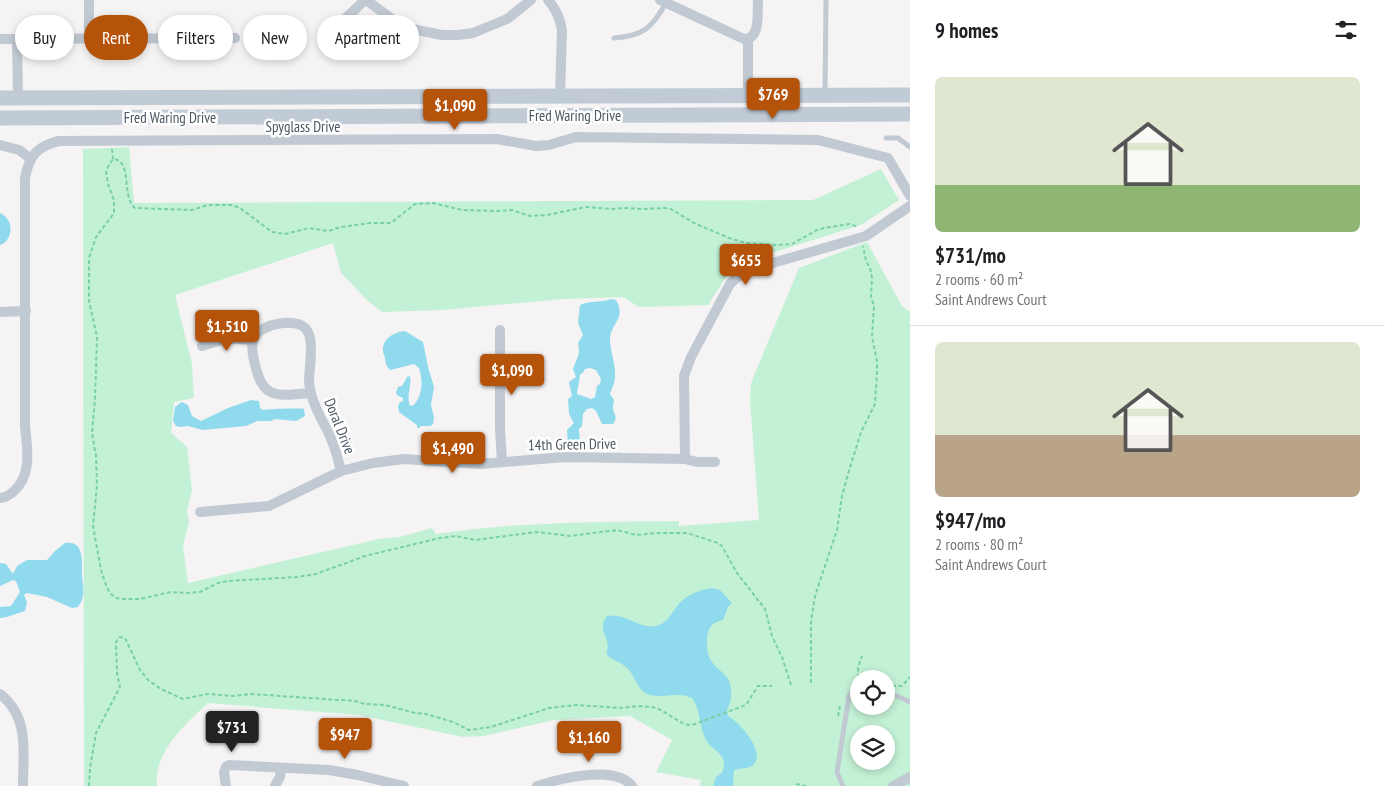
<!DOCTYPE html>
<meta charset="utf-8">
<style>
:root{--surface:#fff;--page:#f6f6f6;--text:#202124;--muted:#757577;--line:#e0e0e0;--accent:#b45309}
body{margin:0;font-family:"PT Sans Narrow",sans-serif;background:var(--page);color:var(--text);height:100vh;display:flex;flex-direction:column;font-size:19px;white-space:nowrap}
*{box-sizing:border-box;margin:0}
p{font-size:16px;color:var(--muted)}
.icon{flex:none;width:28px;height:28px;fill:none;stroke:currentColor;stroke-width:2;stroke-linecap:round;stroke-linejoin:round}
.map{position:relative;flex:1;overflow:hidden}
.details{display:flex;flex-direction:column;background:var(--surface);width:475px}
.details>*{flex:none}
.hud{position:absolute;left:15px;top:15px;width:475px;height:45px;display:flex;gap:10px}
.fabs{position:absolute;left:850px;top:670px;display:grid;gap:10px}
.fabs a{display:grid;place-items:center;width:45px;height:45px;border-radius:50%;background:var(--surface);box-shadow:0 2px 8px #0003;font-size:25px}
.price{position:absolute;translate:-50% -42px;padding:0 11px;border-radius:5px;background:var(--accent);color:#fff;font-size:16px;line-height:32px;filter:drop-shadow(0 1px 2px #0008)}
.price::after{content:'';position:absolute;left:50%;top:30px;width:15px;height:11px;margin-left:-8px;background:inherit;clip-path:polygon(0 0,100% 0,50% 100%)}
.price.active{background:#222;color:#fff}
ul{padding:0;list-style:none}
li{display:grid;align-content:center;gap:10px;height:265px;padding:0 25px}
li+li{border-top:1px solid var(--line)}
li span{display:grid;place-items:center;height:155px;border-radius:8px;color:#555}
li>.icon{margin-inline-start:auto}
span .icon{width:90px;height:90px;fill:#fffc;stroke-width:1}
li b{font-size:21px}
h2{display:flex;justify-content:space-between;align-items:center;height:60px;padding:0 25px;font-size:21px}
.chip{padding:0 18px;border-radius:22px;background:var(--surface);box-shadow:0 2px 8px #0003;font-size:18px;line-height:45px}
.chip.active{background:var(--accent);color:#fff}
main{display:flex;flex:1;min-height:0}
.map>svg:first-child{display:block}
.green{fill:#c3f1d5;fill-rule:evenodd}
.water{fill:#90daee;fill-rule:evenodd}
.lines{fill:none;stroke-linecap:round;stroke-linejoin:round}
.path{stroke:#7ad0a6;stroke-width:2;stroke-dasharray:4 2.5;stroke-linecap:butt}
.service{stroke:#c1cad2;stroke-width:5}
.minor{stroke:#c1cad2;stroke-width:10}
.secondary{stroke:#c1cbd6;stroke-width:15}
.labels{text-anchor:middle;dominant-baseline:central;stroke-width:5;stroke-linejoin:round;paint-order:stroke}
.street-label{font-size:15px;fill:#4a5661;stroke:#fff}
</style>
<main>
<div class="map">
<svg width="910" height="786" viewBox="0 0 910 786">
<rect width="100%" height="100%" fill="#f5f3f3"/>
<path class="green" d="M129,147L134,203L813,200L881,169L899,200L861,225L752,259L729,272L708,305L639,307L623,297L563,299L442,310L382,312L368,301L341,273L333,243L175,295L192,364L194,398L174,402L171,433L187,447L192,490L187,511L189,522L183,546L188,583L379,539L400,537L432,528L436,534C516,522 598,522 679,521V526L759,520L750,400L751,384L753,378L799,268L867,242L902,306L910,312V786H700L701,780L656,772L672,740L630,716L554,720L484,736L463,737L359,715L208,703C186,723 153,753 157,786H84L83,149ZM859,679H886V706H859ZM859,734H886V761H859Z"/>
<g class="water">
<path d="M0,213C14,219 14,240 0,245Z"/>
<path d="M611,299L616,300C626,318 613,321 610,337C609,346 616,366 615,376C615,383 612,388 610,394L614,400C614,402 613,404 613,407C613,415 619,416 613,424H602L596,411L592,408L587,409L583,414L582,426L579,429L580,445L568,446L567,430L574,423L569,414L568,399L572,396L569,382L576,377L573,369C577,358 581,354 578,343L583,335L578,323L580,305C591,300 601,303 611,299ZM590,368L596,370L601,379L600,384L597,386L595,397L591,399L577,394C577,392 580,377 580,375C582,373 584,372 585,369Z"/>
<path d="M405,331L423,342L428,367L434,387L431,405L434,418L433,424L430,426H420V428H417V425L399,412L398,406L400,402L403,401V398L397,395L396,392L398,387L402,386L407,377L410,376C412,386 406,395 410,406L414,405C423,394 423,381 419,368L414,364L390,370C386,366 386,364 385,359C385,356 383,354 383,351C382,338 395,332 405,331Z"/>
<path d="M251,400L259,401L260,408L263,410C266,409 302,408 304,409L305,416L296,421L275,419L271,421H257L246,426L203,430L188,426L180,427L176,426L173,421L175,407L182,402L188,405L192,416L201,421L228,408Z"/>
<path d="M65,543C84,540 82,560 82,572C82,585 87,595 78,607L72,608L47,597L27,593L24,595L27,602L25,611L7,617L0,618V607L11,606L20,592L16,581L13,580L0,586V563L6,564L13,574L17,566L27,560H47L55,551Z"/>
<path d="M712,588L720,590L732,603L728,607L723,620C719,621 715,622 712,625C705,632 706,651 710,659C719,674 732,673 731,694C731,700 730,705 727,709L728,716C739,722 767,752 753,765C748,769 740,768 734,770L733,786H713L716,777L722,773C729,753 715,754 706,740C699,727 701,710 692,698C675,691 666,699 650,695C638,692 636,678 628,669C622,662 612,661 606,654C613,636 595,632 607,616C628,612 640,632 659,625C668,622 672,612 678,605C686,595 699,590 712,588Z"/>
</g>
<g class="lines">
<g class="path">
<polyline points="112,149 113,159"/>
<polyline points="858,678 858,668 862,656"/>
<polyline points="857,679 862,677 874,679"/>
<polyline points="811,683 811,621 815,596 837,530 842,496 848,474 861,432 875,404 877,372 877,361 872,337 874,306 871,297 872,278 870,268 866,261 863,246"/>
<path d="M791,685L782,657L772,636L765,609L737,573L722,546L718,543L687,533H656L636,535L617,530L570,536L536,532L475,540L456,536L440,538L365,556L316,574L297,577L228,581L218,583L200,592L186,593L171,592L140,599H124L116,598L111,594L107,588L101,570L93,526L97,485L96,456L92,433L95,399L97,337L89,301V258L96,237L114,213V200L108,184L106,172L108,167L113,159C133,160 121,197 135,208L192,210L208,205H232L240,208L272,232L285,234L309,228L328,231L341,227L370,223H391L415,204L433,203L462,210L498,211L512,210L530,216L547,215L586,207L613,209L623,208L643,209L665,208L671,209L694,223L729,238L746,243L777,245L792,244L817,230L824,228L850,224L858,227"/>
<polyline points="892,686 902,686 910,677"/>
<polyline points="838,716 840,706"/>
<polyline points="796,784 806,786"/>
<polyline points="89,786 90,768 96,733 120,687 117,673 116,642 120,637 125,638 140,670 148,680 161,689 183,699 208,694 233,696 251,694 355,701 365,704 385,705 415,713 426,714 453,722 469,730 491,727 549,708 577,705 621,708 638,706 652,707 659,709 684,724 689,725 695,724 746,705 758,686 772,686"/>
</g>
<g class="service">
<path d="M614,38C643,36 652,28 666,3"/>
<polyline points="825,93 826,0"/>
<polyline points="886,138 898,138 910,147"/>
<polyline points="886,691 910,702"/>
<polyline points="843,786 837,772 849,696 852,691 859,686"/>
</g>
<g class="minor">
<polyline points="366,0 399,24 412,29 442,35 458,35 473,33 507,19 531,0"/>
<path d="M548,0C556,9 560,18 562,30L560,96"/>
<path d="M660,0L744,39C761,39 757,13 758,0"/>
<polyline points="331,32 365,0"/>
<polyline points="89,38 89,0"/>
<polyline points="0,39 235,38"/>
<polyline points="17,39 18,98"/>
<polyline points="748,96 748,39"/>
<polyline points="0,145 19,150 31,159"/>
<polyline points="0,312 26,311"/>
<polyline points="500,330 500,429 502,462"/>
<path d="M202,346C220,340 234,336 253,341"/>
<path d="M311,393C271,397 261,398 253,355C252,349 251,342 255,336C262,324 296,317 306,329C315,339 309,368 309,381C310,400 321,418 329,434C335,446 338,459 341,471"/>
<polyline points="685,459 684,376 691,357 730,284 740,275 752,269 866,236 910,206"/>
<path d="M0,498C6,498 9,495 13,492C33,475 27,448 25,426V178C29,156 37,146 59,141L497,139L536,146L549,145L576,137L818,140L888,158L910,196"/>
<polyline points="200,512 269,506 341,471 373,463 404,459 480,464 564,457 685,459 697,462 715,462"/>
<path d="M0,694C30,718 23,751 23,786"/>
<polyline points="226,786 224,772 226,767 229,765 329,770 358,775 404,786"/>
<polyline points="275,786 280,777 281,768"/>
<path d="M537,786C559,779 615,764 632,786"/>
<polyline points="893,786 910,777"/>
</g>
<g class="secondary">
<polyline points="0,98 910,95"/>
<polyline points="0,118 910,114"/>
</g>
</g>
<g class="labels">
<g class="street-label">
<text x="575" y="115">Fred Waring Drive</text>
<text x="170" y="117">Fred Waring Drive</text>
<text x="303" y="126">Spyglass Drive</text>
<text transform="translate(340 426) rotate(68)">Doral Drive</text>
<text transform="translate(572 444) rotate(-1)">14th Green Drive</text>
</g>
</g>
</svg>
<div class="fabs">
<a><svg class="icon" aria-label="locate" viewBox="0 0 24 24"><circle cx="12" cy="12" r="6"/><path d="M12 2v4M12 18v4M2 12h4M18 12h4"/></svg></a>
<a><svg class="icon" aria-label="layers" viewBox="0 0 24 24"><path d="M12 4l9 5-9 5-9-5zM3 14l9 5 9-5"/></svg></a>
</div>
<b class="price" style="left:773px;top:120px">$769</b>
<b class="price" style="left:455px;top:131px">$1,090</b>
<b class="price" style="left:746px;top:286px">$655</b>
<b class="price" style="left:227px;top:352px">$1,510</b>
<b class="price" style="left:512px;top:396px">$1,090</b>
<b class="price" style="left:453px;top:474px">$1,490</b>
<b class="price active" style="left:232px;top:753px">$731</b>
<b class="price" style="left:345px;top:760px">$947</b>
<b class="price" style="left:589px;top:763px">$1,160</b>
<div class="hud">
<a class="chip">Buy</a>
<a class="chip active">Rent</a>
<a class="chip">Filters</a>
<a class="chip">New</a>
<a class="chip">Apartment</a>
</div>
</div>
<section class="details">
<h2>9 homes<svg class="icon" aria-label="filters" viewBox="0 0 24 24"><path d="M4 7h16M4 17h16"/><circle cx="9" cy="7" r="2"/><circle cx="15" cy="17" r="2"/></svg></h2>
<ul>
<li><span style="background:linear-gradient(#dfe7d0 70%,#8fb573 0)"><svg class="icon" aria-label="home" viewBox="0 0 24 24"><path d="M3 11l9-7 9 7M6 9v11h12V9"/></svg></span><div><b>$731/mo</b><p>2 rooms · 60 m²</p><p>Saint Andrews Court</p></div></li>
<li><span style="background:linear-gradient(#dfe7d0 60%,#b9a48a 0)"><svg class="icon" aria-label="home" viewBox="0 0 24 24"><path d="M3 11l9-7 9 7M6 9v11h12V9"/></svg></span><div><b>$947/mo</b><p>2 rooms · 80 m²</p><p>Saint Andrews Court</p></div></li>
</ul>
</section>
</main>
